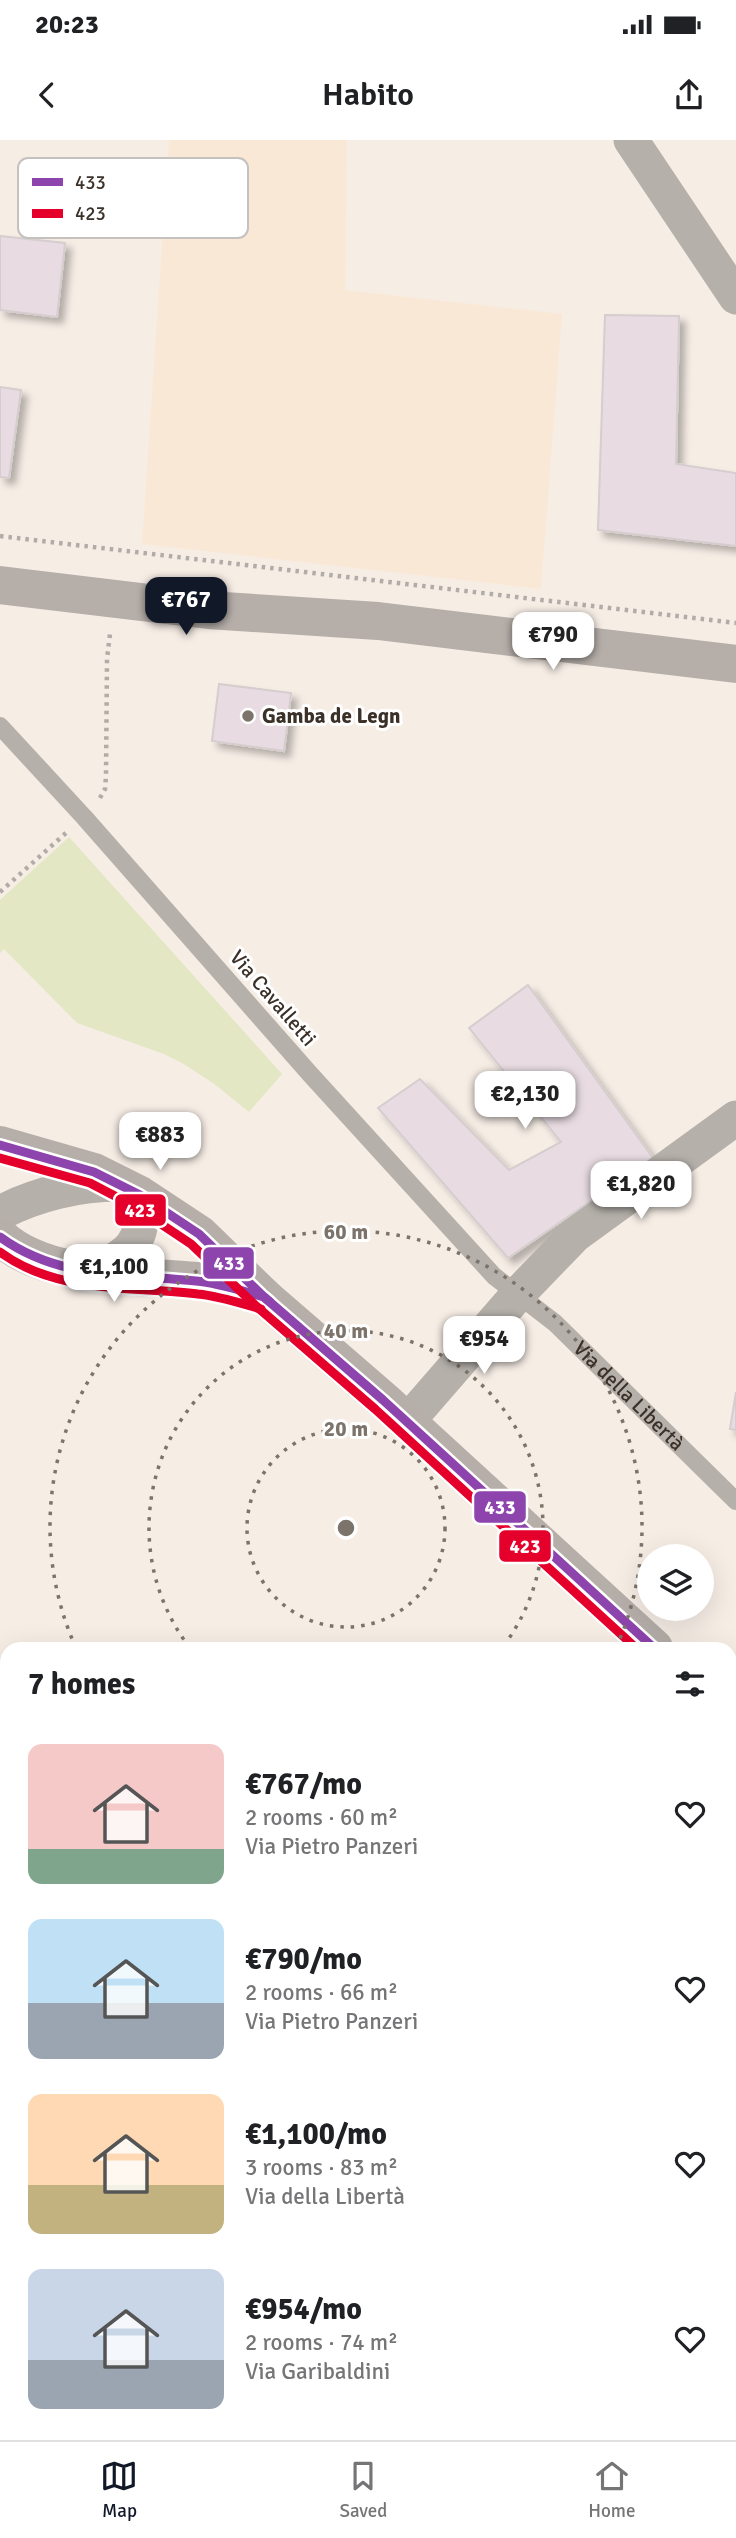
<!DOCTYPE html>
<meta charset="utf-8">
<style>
:root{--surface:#fff;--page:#f2f2f2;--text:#202124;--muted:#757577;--line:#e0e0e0;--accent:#111827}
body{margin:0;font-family:Signika,sans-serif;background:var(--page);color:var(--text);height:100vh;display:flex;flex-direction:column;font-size:26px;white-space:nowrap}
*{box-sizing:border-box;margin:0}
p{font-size:23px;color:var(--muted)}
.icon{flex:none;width:38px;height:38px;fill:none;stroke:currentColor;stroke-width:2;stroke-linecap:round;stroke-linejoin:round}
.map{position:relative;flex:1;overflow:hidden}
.details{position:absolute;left:0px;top:1502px;width:737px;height:800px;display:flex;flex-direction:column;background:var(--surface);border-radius:21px 21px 0 0;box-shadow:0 7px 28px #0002}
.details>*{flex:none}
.fabs{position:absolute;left:637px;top:1404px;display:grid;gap:14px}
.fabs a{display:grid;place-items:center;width:77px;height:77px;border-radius:50%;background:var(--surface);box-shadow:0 7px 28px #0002;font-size:35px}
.price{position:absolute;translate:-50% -60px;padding:0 16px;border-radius:14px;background:#fff;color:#222;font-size:23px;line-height:46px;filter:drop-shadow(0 2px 4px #0008)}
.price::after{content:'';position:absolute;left:50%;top:42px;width:21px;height:16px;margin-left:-10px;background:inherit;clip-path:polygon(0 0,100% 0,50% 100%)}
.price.selected{background:var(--accent);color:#fff}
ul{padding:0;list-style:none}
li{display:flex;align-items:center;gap:21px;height:175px;padding:0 28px}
li span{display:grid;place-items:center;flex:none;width:196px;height:140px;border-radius:14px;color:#555}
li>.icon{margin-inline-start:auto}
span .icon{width:84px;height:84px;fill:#fffc;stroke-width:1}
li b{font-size:30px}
h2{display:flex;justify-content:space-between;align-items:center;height:84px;padding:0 28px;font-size:30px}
.status{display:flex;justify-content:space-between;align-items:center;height:49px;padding:0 35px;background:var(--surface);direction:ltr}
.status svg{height:19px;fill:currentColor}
header{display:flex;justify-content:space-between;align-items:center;height:91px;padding:0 28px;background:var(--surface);font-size:32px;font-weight:600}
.dock{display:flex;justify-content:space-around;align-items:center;height:98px;border-top:2px solid var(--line);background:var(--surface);font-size:19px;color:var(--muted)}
.dock a{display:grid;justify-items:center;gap:4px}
.dock .selected{color:var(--accent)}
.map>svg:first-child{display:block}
.built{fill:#fae8d7}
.green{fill:#e3e7c3}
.building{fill:#e8dce2;stroke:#d5cdce;stroke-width:2;filter:url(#shadow)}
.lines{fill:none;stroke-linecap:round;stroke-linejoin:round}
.path{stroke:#b1aca8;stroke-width:4.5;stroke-dasharray:3.5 5;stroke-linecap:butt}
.lane{stroke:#b5b0aa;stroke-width:18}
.street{stroke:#b5b0aa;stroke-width:35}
.secondary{stroke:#b5aea9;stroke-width:38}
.bus-1-casing{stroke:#fff;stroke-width:14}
.bus-2-casing{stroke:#fff;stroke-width:14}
.bus-1{stroke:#8e44ad;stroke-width:9}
.bus-2{stroke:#e4002b;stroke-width:9}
.ring{fill:none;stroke:#7c736a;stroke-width:3.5;stroke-dasharray:3.5 7}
.poi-dot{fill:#7c736a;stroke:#fff;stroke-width:2.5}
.labels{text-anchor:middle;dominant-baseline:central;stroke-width:6;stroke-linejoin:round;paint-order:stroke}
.poi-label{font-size:21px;font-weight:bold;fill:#3b3128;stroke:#fff;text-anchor:start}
.street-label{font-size:21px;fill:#3b3128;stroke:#fff}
.key{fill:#fff;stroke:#c4c1be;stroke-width:2}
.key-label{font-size:19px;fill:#3b3128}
.centre{fill:#7c736a;stroke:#fff;stroke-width:3.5}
.ring-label{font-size:21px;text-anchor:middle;font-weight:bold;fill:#7c736a;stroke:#fff;stroke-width:6;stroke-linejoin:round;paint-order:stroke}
.line-badge{stroke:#fff;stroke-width:2.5}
.badge-label{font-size:19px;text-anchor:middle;font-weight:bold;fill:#fff}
</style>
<div class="status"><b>20:23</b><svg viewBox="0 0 49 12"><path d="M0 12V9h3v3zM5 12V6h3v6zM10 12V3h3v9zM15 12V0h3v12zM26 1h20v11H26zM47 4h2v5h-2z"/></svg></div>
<header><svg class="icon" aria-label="back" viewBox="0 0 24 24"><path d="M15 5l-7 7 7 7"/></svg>Habito<svg class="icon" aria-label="share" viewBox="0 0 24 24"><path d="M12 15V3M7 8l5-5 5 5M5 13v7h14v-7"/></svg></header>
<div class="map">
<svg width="736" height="2300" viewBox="0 0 736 2300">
<defs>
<filter id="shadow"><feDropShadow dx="6" dy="6" stdDeviation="3.5" flood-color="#0004"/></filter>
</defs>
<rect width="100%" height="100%" fill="#f6ede5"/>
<g class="built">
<polygon points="169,0 347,0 345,150 562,174 541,449 142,404"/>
<polygon points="0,2084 7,2094 7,2294 152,2294 156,2300 0,2300"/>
</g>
<polygon class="green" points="69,697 282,934 249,972 213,943 182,923 164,914 77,883 4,809 0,813 0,760"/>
<g class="building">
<polygon points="0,96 65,103 57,177 0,170"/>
<polygon points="605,175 679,176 676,324 736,333 736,406 598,390"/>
<polygon points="0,247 21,250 9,338 0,337"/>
<polygon points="219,544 291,553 284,611 212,601"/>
<polygon points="528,845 653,1018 508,1118 378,968 420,939 509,1030 561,1002 469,888"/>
<polygon points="736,1252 736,1290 730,1289"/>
</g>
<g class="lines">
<g class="path">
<polyline points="0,396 736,483"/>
<polyline points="100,658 105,649 106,636 107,519 110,494"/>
<polyline points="0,752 67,692"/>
</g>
<path class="lane" id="s1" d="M0,586L84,677L310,934L494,1136L555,1183L736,1361"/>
<g class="street">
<polyline points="631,0 736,157"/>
<path d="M0,1073C36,1054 79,1044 119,1044"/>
<path d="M90,1131C131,1116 147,1100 140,1055"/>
<polyline points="407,1282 519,1153 575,1095 736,978"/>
</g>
<g class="secondary">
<polyline points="0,445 208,470 378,481 736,524"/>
<polyline points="0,1005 94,1032 140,1055 199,1094 264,1157 383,1260 654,1508"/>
<path d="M0,1097C46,1140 136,1135 196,1141C219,1143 242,1151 264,1157"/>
<polyline points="730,1582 736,1588"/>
</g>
<g class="bus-1-casing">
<g id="bus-1">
<polyline points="0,1005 94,1032 140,1055 199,1094 264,1157 383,1260 654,1508"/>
<path d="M0,1097C59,1140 127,1134 196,1141C219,1143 242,1151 264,1157L270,1162"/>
</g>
</g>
<g class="bus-2-casing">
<g id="bus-2">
<polyline points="0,1018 90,1043 134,1066 191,1104 256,1166 375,1269 636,1508"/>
<path d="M0,1112C57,1154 131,1146 198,1154C219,1156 240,1163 261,1169"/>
</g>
</g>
<use href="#bus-1" class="bus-1"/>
<use href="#bus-2" class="bus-2"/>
</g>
<g class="ring">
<circle cx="346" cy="1388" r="99"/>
<path d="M190 1508A197 197 0 1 1 502 1508"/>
<path d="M76 1508A296 296 0 1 1 616 1508"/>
</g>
<circle class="poi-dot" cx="248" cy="576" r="7"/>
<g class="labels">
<g class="poi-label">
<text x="262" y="576">Gamba de Legn</text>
</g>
<g class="street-label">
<text transform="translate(273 858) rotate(49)">Via Cavalletti</text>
<text stroke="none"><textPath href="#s1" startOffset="920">Via della Libertà</textPath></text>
</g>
</g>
<rect x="18" y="18" width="230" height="80" rx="10" class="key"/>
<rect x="32" y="38" width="31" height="8" fill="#8e44ad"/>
<rect x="32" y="69" width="31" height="9" fill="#e4002b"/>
<g class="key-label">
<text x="75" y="49">433</text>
<text x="75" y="80">423</text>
</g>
<circle cx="346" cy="1388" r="10" class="centre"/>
<g class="ring-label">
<text x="346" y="1099">60 m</text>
<text x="346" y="1198">40 m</text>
<text x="346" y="1296">20 m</text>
</g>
<g class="line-badge">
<rect x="114" y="1053" width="53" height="34" rx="7" fill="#e4002b"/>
<rect x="202" y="1106" width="53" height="34" rx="7" fill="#8e44ad"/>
<rect x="473" y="1350" width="54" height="34" rx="7" fill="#8e44ad"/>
<rect x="498" y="1389" width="54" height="34" rx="7" fill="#e4002b"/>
</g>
<g class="badge-label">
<text x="140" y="1077">423</text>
<text x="229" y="1130">433</text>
<text x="500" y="1374">433</text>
<text x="525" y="1413">423</text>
</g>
</svg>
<div class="fabs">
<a><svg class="icon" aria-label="layers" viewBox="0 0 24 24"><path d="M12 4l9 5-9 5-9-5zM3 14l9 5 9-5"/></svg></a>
</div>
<b class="price selected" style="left:186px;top:497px">€767</b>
<b class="price" style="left:553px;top:532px">€790</b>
<b class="price" style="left:525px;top:991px">€2,130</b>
<b class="price" style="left:160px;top:1032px">€883</b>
<b class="price" style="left:641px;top:1081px">€1,820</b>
<b class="price" style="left:114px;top:1164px">€1,100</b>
<b class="price" style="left:484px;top:1236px">€954</b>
<section class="details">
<h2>7 homes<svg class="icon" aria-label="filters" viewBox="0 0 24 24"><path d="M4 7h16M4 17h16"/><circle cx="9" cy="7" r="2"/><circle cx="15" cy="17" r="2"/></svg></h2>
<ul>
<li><span style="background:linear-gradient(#f6c9c9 75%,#7fa58c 0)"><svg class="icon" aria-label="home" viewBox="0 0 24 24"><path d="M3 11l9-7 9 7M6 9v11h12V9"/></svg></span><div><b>€767/mo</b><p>2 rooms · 60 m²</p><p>Via Pietro Panzeri</p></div><svg class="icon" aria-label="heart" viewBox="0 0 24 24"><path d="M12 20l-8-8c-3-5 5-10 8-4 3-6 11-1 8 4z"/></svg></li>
<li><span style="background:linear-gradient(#bfe0f5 60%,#9aa5b1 0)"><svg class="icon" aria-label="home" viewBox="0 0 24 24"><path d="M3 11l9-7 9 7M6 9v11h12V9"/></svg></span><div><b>€790/mo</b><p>2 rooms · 66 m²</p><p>Via Pietro Panzeri</p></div><svg class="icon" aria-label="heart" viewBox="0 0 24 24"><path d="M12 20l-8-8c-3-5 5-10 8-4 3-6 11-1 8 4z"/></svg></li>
<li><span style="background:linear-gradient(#ffd9b3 65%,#c2b280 0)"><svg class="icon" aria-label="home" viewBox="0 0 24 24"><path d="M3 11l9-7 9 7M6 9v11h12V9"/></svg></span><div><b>€1,100/mo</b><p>3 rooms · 83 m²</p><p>Via della Libertà</p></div><svg class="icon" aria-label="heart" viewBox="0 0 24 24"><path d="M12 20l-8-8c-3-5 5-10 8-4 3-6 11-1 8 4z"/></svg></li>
<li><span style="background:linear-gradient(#c9d6e8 65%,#9aa5b1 0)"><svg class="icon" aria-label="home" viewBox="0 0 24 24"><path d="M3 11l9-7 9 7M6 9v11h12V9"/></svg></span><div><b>€954/mo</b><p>2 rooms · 74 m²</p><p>Via Garibaldini</p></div><svg class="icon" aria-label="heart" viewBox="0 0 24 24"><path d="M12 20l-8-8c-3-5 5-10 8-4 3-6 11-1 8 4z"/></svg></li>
</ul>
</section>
</div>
<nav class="dock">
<a class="selected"><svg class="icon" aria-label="map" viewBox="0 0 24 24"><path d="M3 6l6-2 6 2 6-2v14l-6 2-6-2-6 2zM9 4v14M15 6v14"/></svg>Map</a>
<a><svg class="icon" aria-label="saved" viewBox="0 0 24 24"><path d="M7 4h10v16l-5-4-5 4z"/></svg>Saved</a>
<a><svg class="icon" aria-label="home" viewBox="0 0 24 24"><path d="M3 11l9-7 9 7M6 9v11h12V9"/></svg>Home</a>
</nav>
